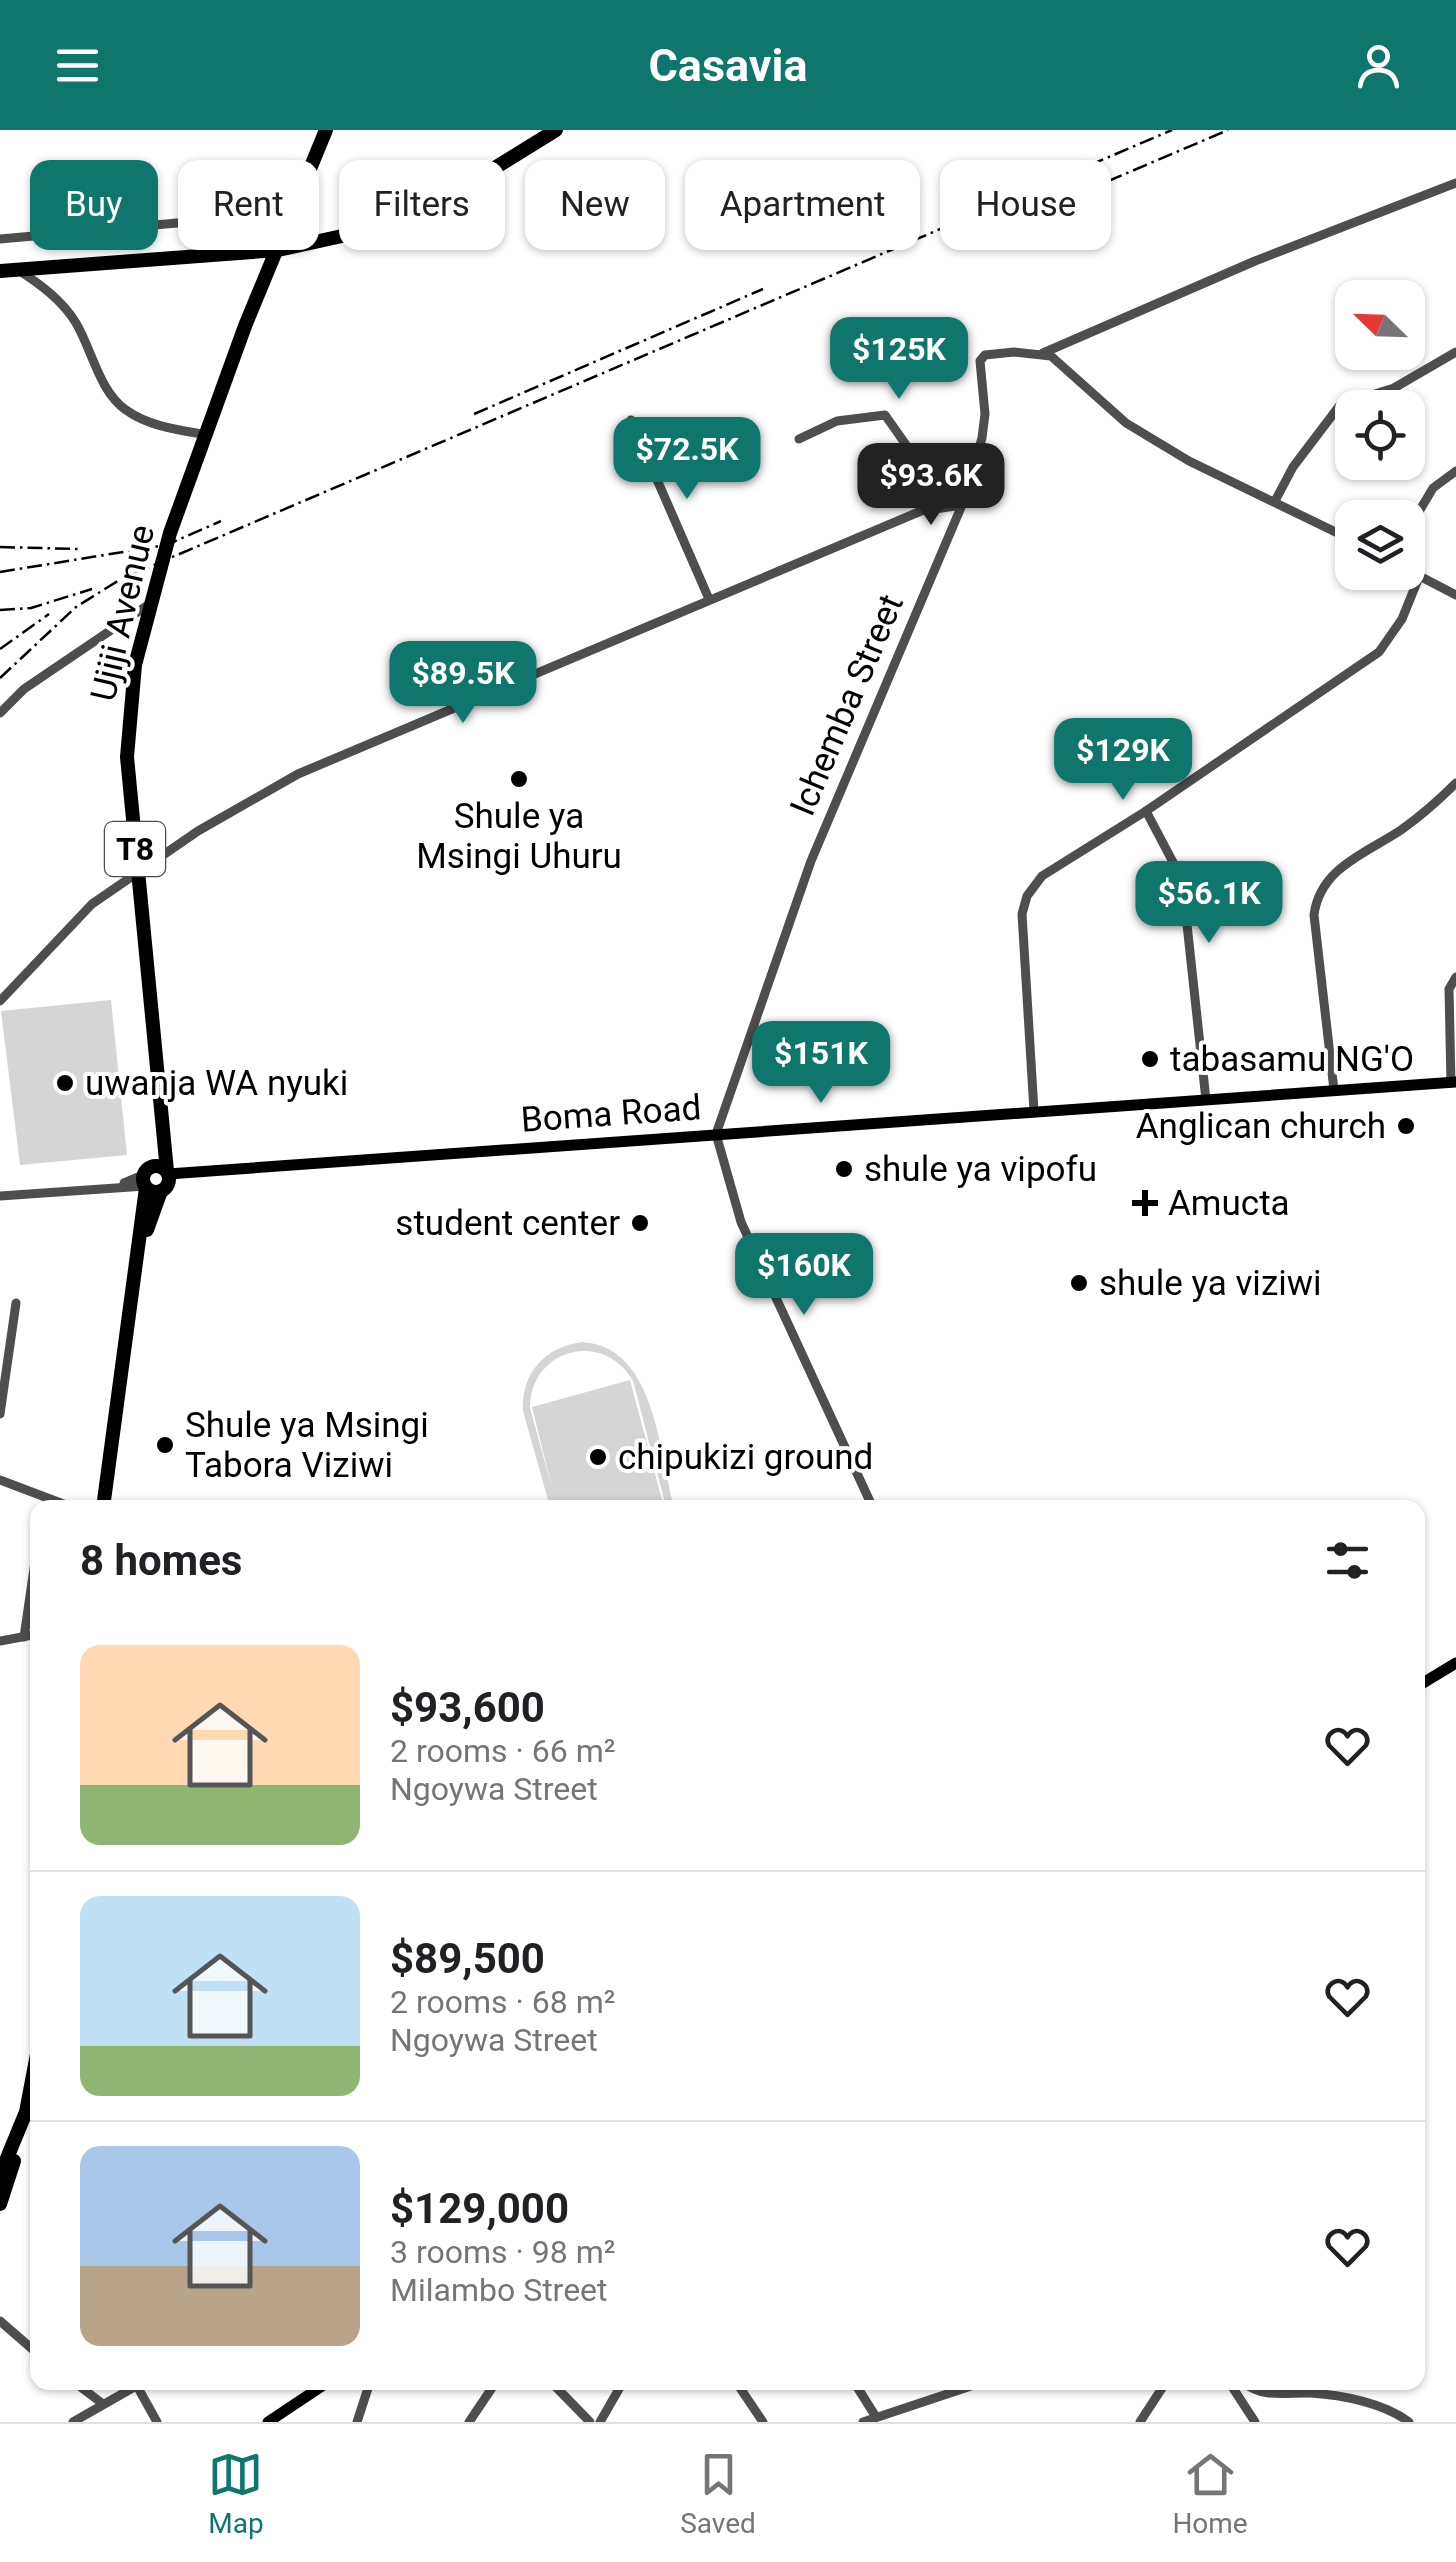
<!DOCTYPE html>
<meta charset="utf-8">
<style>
:root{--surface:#fff;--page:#f2f2f2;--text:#202124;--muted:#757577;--line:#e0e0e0;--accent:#0f766e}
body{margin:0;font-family:Roboto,sans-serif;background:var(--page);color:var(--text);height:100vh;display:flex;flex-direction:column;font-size:38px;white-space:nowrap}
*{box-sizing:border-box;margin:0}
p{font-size:32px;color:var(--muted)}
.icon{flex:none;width:55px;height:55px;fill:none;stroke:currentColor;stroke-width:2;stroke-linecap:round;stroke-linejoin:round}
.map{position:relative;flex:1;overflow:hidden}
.drawer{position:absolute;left:30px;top:1370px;width:1395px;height:890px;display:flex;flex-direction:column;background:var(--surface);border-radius:20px;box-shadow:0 2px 8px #0004}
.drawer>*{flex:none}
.top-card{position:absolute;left:30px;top:30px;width:1398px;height:90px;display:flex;gap:20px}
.needle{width:65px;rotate:293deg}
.fabs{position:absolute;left:1335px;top:150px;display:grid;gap:20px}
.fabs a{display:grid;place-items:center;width:90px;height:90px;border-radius:20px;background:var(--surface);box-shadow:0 2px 8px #0004;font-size:50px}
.price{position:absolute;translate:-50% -85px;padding:0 22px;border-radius:20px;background:var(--accent);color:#fff;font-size:32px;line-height:65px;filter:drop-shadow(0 2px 5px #0008)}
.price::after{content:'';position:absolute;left:50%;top:60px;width:30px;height:22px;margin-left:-15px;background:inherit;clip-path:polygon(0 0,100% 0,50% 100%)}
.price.current{background:#222;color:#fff}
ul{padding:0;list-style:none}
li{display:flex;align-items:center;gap:30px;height:250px;padding:0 50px}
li+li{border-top:2px solid var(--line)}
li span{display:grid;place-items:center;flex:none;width:280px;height:200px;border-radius:20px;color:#555}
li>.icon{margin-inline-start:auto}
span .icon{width:120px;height:120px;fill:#fffc;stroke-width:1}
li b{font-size:42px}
h2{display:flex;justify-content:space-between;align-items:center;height:120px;padding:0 50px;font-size:42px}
.pill{padding:0 35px;border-radius:20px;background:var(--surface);box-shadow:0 2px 8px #0004;font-size:35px;line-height:90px}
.pill.current{background:var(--accent);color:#fff}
header{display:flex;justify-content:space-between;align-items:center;height:130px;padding:0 50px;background:var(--accent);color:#fff;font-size:45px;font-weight:700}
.tab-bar{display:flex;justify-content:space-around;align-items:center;height:140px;border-top:2px solid var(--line);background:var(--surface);font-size:28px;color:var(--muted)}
.tab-bar a{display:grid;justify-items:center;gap:5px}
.tab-bar .current{color:var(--accent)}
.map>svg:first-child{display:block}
.green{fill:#d5d5d5}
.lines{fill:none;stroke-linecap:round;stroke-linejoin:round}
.minor{stroke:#4e4e4e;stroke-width:9}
.major{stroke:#000;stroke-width:11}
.highway{stroke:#000;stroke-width:14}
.rail{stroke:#000;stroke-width:2.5;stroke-dasharray:15 5 2.5 5;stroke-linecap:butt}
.poi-dot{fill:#000;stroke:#fff;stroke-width:4}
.labels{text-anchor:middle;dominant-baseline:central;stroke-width:8;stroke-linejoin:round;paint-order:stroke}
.shield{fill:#fff;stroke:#4c4c4c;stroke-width:2.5}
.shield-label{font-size:32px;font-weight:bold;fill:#000}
.street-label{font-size:35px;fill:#000;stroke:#fff}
.poi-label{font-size:35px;fill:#000;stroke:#fff;text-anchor:start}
</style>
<header><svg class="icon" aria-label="menu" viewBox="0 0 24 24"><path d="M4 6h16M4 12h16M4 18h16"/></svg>Casavia<svg class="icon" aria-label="person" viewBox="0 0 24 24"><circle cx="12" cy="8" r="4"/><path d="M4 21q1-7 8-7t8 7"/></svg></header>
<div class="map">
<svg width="1456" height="2292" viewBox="0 0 1456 2292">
<rect width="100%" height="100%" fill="#fff"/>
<g class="green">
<polygon points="111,870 127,1025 20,1035 1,881"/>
<path d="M582,1212C655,1216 659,1321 674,1377H666L633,1251C603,1199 530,1219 530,1278L552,1358L532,1277L630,1250L664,1377H550L523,1281C521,1243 545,1217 582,1212Z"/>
</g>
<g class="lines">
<g class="minor">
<polyline points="0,109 199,91 290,92"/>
<path d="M18,140C40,154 62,170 76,193C92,220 99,261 126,280C150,297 179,300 208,305"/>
<polyline points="1043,223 1255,131 1456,53"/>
<polyline points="631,290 709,469"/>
<polyline points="799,309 837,291 885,285 926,343 942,376"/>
<polyline points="1275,371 1293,337 1340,275 1394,258 1456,222"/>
<polyline points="1408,400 1433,358 1456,341"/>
<polyline points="1408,440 1456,465"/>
<polyline points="0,583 24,559 148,475"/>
<polyline points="1146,681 1174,734 1185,776 1206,970"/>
<polyline points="0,871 92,774 198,701 298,644 921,381 962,375"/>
<polyline points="1451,953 1449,859 1456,847"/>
<path d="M1334,960L1314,785C1320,738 1365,724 1401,700C1421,686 1439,670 1456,653"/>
<polyline points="1034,981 1022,784 1027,766 1042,746 1146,681 1379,522 1402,489 1419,447"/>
<polyline points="124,1053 143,1045"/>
<polyline points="0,1066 145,1056"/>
<polyline points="0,1284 16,1173"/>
<polyline points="0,1350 74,1378"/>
<polyline points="873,1378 741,1092 716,1004 811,731 962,375 982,308 985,284 980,231 985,225 1014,222 1051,226 1126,293 1189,331 1352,410"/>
<polyline points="24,1507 35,1432"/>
<polyline points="0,1511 38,1504"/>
<polyline points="0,2191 38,2224"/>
<polyline points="74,2252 103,2274"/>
<polyline points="551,2252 590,2292"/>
<polyline points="736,2252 763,2292"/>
<polyline points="854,2252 876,2287"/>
<polyline points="1229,2252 1255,2292"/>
<path d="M1243,2252C1263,2269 1288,2262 1311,2263C1342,2265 1384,2273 1409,2292"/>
<polyline points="137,2256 157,2292"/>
<polyline points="73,2292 143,2252"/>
<polyline points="357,2292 370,2252"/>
<polyline points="469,2292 496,2252"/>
<polyline points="600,2292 623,2252"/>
<polyline points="863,2292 983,2252"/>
<polyline points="1140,2292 1166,2252"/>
</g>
<g class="major">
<polyline points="168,1044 1456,952"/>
<polyline points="1418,1556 1456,1533"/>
<polyline points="268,2292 328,2252"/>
</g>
<g class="highway">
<polyline points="0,141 278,120 342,106 480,47 556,0"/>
<circle cx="156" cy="1049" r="13"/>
<polyline points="167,1041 127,627 135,535 170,403 245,196 326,0"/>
<polyline points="147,1100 161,1061"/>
<polyline points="103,1378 146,1058"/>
<polyline points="0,2045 26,1982 38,1919"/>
<polyline points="0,2074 14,2031"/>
</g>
<g class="rail">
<polyline points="956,116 1228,0"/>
<polyline points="474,284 763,159"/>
<polyline points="0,417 79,419"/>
<polyline points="0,442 166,415 221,391"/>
<polyline points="0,480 31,478 92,459"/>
<polyline points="0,519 49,484"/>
<polyline points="0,548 76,477 121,449 1172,0"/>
</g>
</g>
<g class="poi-dot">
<circle cx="519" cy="649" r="10"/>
<circle cx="1150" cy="929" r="10"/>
<circle cx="65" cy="953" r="10"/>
<circle cx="1406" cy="996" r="10"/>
<circle cx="844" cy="1039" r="10"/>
<path d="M1140 1058h10v10h10v10h-10v10h-10v-10h-10v-10h10z"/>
<circle cx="640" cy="1093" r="10"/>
<circle cx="1079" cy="1153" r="10"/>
<circle cx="165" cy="1315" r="10"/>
<circle cx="598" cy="1327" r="10"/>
</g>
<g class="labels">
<rect class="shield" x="105" y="692" width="60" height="54" rx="8"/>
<g class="shield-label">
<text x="135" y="719">T8</text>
</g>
<g class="street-label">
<text transform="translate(123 483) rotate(-77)">Ujiji Avenue</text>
<text transform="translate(847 575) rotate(-67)">Ichemba Street</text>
<text transform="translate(611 984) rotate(-4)">Boma Road</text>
</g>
<g class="poi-label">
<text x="519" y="686" text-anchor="middle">Shule ya<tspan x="519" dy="40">Msingi Uhuru</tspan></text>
<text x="1170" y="929">tabasamu NG'O</text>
<text x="85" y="953">uwanja WA nyuki</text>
<text x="1386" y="996" text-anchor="end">Anglican church</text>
<text x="864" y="1039">shule ya vipofu</text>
<text x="1168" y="1073">Amucta</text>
<text x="620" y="1093" text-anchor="end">student center</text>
<text x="1099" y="1153">shule ya viziwi</text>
<text x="185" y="1295">Shule ya Msingi<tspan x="185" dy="40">Tabora Viziwi</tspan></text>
<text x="618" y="1327">chipukizi ground</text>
</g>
</g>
</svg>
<div class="fabs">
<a><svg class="needle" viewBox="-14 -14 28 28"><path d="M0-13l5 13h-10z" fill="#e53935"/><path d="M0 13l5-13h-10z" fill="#757577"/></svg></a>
<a><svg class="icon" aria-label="locate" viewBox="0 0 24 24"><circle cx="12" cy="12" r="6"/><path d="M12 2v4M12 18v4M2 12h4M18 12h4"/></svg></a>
<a><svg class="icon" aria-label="layers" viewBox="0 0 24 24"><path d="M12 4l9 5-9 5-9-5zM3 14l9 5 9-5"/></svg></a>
</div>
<b class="price" style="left:899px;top:272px">$125K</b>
<b class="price" style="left:687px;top:372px">$72.5K</b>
<b class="price current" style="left:931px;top:398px">$93.6K</b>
<b class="price" style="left:463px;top:596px">$89.5K</b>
<b class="price" style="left:1123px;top:673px">$129K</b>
<b class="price" style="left:1209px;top:816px">$56.1K</b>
<b class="price" style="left:821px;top:976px">$151K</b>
<b class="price" style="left:804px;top:1188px">$160K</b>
<div class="top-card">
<a class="pill current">Buy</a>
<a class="pill">Rent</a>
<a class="pill">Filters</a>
<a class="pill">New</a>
<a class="pill">Apartment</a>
<a class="pill">House</a>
</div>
<section class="drawer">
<h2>8 homes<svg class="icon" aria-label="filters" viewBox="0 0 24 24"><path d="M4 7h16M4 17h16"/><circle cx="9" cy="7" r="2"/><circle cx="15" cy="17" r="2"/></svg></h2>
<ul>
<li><span style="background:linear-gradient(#ffd9b3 70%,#8fb573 0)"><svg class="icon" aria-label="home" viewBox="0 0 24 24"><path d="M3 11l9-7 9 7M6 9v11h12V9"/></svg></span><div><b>$93,600</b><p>2 rooms · 66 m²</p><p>Ngoywa Street</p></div><svg class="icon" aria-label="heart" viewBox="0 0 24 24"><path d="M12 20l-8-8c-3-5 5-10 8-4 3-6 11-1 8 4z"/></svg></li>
<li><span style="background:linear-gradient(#bfe0f5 75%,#8fb573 0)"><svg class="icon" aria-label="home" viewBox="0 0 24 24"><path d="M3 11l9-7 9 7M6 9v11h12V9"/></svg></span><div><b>$89,500</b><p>2 rooms · 68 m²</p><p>Ngoywa Street</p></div><svg class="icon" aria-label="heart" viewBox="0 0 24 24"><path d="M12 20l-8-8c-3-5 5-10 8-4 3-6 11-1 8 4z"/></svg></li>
<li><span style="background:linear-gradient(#a9c7e8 60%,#b9a48a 0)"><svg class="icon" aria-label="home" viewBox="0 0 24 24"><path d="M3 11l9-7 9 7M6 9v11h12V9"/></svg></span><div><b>$129,000</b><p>3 rooms · 98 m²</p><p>Milambo Street</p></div><svg class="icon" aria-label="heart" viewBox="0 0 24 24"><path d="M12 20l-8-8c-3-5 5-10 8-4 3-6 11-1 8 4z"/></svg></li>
</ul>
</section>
</div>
<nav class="tab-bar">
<a class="current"><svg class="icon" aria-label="map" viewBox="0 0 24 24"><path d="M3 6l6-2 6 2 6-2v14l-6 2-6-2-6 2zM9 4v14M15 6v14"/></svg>Map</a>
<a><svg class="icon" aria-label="saved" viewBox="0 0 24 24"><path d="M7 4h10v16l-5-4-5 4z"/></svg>Saved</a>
<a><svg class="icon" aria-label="home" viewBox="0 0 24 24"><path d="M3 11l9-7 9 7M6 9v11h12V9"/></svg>Home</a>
</nav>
